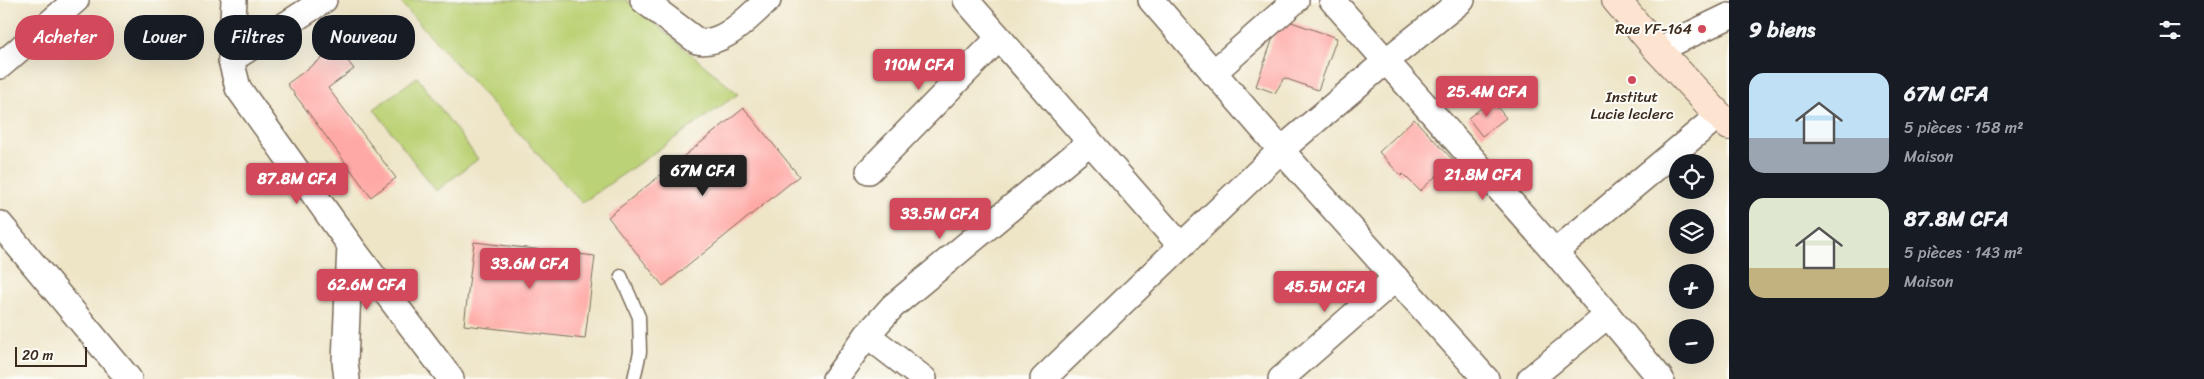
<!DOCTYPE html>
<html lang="fr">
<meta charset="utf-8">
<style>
:root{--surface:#171b24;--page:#242831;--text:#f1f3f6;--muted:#9ea1a6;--accent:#d1495b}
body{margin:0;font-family:Sriracha,sans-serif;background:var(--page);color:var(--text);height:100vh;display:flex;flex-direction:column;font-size:19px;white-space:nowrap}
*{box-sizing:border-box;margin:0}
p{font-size:16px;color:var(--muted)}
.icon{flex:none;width:28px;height:28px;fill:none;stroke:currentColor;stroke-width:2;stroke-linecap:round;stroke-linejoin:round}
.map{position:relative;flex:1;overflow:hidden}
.sheet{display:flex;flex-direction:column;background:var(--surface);width:475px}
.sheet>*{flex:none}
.banner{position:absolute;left:15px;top:15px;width:475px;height:45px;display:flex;gap:10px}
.controls{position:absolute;left:1669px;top:154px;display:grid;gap:10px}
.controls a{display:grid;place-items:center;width:45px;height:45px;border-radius:50%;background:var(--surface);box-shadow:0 5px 20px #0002;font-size:25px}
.scale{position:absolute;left:15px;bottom:12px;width:72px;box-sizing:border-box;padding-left:5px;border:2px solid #3b2a1e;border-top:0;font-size:14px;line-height:18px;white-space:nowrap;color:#3b2a1e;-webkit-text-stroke:4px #fdfcf7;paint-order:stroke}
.price{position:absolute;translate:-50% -42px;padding:0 11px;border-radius:5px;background:var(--accent);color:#fff;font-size:16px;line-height:32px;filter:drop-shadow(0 1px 2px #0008)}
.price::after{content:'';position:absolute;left:50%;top:30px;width:15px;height:11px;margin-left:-8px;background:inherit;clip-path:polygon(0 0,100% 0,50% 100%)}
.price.current{background:#222;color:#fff}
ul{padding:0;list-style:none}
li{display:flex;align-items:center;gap:15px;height:125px;padding:0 20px}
li span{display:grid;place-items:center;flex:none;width:140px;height:100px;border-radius:15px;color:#555}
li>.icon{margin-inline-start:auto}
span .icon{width:60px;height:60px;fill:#fffc;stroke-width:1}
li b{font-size:21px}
h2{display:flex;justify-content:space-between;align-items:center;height:60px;padding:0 20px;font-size:21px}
.tag{padding:0 18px;border-radius:20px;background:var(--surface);box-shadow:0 5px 20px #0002;font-size:18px;line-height:45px}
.tag.current{background:var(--accent);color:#fff}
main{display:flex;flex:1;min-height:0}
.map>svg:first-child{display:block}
.green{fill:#bcd276;stroke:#7c7e4a}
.building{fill:#fea9a5}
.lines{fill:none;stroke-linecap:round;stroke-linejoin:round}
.lane-casing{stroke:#7a6b59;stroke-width:15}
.street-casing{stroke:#7a6b59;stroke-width:28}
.secondary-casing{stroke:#7a6b59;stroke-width:30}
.lane{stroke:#fff;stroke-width:12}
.street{stroke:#fff;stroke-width:25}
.secondary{stroke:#fde4d1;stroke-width:28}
.poi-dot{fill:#d1495b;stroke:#fdfcf7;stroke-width:2}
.labels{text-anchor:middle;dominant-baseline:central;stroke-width:4;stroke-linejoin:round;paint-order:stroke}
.poi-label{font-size:15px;fill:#3b2a1e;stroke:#fdfcf7;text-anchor:end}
</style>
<main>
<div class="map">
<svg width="1729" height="379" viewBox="0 0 1729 379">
<rect width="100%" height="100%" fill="#fdfcf7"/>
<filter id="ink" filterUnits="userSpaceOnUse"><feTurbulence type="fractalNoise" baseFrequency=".02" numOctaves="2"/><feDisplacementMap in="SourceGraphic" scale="10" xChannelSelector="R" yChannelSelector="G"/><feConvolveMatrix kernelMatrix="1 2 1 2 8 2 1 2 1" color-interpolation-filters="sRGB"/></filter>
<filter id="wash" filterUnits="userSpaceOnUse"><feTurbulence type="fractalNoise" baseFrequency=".0096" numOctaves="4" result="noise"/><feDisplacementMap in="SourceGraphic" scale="20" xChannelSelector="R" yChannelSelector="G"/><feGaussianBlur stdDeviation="1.12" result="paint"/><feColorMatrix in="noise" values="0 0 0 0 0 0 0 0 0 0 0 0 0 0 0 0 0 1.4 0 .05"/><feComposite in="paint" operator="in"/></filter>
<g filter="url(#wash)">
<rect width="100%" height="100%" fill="#eee5c7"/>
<g class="green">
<polygon points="407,0 627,0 738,94 582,203 401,3"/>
<polygon points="417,77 478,159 436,191 374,109"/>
</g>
<g id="blocks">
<g class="building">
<polygon points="1280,18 1337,38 1318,90 1284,78 1275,93 1256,86"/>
<polygon points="337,47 354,69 328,88 396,178 371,197 287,84"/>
<polygon points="1492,100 1506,118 1482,136 1468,118"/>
<polygon points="744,108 799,176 663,286 608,217"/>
<polygon points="1414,119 1453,160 1420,191 1403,174 1401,176 1379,152"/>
<polygon points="474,242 595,256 585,339 464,325"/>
</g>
</g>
</g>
<g filter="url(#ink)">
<use href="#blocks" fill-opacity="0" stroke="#7a6b59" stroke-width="1"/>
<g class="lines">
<g class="lane-casing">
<polyline id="lane" points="621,276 639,317 640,352 634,379"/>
</g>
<g class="street-casing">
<g id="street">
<polyline points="234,0 231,60 238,88 350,245 451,379"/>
<path d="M643,0L697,41C723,47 749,16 768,0"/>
<polyline points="966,0 1181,246"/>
<polyline points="1151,0 1281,150 1486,379"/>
<polyline points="1332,0 1555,252 1661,379"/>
<polyline points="1658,50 1729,16"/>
<polyline points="231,60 324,0"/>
<polyline points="0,66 76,0"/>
<polyline points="1213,73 1296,0"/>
<polyline points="869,171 998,39"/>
<polyline points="0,224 129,379"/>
<polyline points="1555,252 1719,115"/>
<polyline points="867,335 924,379"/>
<polyline points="347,379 345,362 350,245"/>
<polyline points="835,379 867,335 893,306 1089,143"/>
<polyline points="1043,379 1281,150 1386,61 1462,0"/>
<polyline points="1281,379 1396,278"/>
<polyline points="1530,379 1608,315"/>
</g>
</g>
<g class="secondary-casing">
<polyline id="secondary" points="1616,0 1658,50 1729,126"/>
</g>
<use href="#lane" class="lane"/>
<use href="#street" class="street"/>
<use href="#secondary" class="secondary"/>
</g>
</g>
<g class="poi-dot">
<circle cx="1702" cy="29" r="5"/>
<circle cx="1632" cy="80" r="5"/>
</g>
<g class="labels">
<g class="poi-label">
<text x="1692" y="29">Rue YF-164</text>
<text x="1632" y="97" text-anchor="middle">Institut<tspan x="1632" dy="17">Lucie leclerc</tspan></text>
</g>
</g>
</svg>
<div class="controls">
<a><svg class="icon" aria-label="locate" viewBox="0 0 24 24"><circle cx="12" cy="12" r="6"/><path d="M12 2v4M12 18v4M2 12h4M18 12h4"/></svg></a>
<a><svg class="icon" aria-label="layers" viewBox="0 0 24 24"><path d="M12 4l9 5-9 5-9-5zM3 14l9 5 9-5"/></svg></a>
<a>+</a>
<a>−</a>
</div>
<div class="scale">20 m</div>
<b class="price" style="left:919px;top:91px">110M CFA</b>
<b class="price" style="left:1487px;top:118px">25.4M CFA</b>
<b class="price current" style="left:703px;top:197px">67M CFA</b>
<b class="price" style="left:1483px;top:201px">21.8M CFA</b>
<b class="price" style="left:297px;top:205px">87.8M CFA</b>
<b class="price" style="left:940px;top:240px">33.5M CFA</b>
<b class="price" style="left:530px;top:290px">33.6M CFA</b>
<b class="price" style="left:367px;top:311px">62.6M CFA</b>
<b class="price" style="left:1325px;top:313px">45.5M CFA</b>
<div class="banner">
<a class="tag current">Acheter</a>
<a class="tag">Louer</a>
<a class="tag">Filtres</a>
<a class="tag">Nouveau</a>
</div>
</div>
<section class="sheet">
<h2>9 biens<svg class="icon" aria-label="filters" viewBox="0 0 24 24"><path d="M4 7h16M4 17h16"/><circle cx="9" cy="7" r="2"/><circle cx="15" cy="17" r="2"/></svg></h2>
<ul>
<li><span style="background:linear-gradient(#bfe0f5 65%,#9aa5b1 0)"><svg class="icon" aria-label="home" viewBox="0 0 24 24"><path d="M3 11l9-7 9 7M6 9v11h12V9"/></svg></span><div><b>67M CFA</b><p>5 pièces · 158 m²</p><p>Maison</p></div></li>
<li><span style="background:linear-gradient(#dfe7d0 70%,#c2b280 0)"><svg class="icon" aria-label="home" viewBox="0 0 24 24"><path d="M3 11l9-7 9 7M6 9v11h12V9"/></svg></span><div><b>87.8M CFA</b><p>5 pièces · 143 m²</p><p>Maison</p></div></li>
</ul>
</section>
</main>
